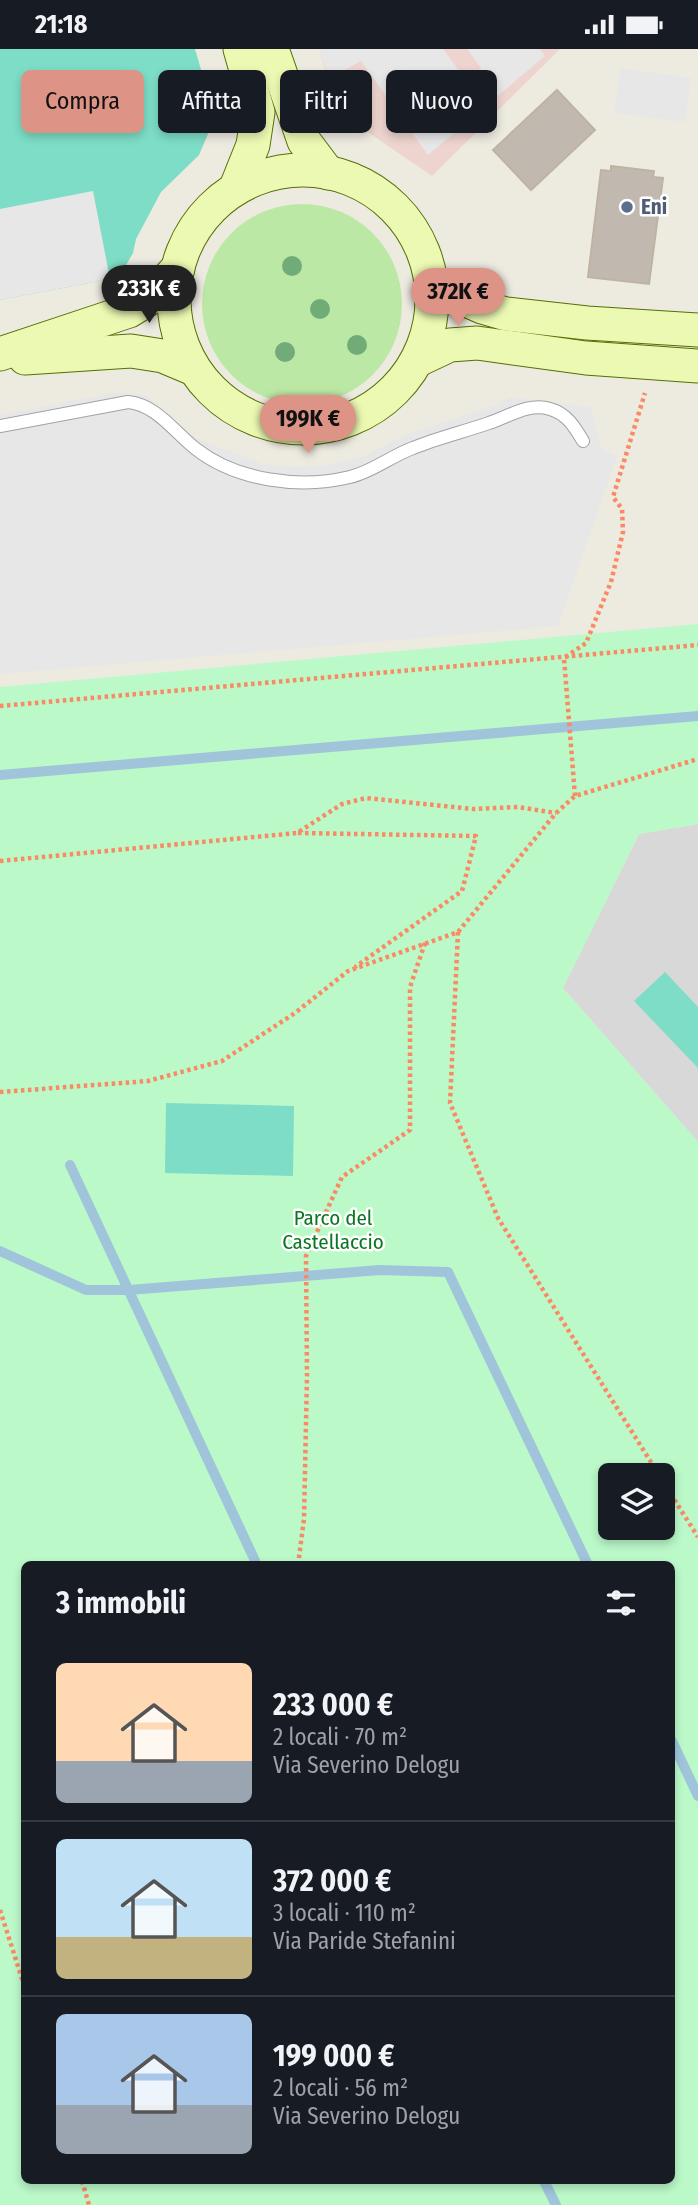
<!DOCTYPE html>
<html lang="it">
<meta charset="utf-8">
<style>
:root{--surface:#171b24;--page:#20242c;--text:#f1f3f6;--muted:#9ea1a6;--line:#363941;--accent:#de9387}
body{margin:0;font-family:"Fira Sans Condensed",sans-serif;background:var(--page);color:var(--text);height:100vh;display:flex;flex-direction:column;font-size:26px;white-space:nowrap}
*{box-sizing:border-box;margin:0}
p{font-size:23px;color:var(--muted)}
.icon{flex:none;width:38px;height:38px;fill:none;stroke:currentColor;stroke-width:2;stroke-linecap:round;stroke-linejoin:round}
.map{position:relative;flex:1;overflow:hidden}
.panel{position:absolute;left:21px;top:1512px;width:654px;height:623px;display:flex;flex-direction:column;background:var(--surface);border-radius:10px;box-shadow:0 4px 10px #0003}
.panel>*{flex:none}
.hud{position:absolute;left:21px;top:21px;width:656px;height:63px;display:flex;gap:14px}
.fabs{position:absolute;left:598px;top:1414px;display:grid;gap:14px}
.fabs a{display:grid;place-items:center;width:77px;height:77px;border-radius:10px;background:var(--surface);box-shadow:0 4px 10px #0003;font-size:35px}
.price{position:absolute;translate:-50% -60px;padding:0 16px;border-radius:24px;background:var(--accent);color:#111;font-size:23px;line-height:46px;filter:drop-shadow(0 2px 4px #0008)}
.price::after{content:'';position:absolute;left:50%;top:42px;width:21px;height:16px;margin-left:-10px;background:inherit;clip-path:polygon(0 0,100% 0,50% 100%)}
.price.selected{background:#222;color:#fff}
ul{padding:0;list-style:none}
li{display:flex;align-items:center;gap:21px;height:175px;padding:0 35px}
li+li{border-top:2px solid var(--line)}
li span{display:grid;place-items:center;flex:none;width:196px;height:140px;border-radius:10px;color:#555}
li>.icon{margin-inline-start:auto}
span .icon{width:84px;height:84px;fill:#fffc;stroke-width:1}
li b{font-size:30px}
h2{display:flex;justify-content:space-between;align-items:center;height:84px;padding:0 35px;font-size:30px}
.chip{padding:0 24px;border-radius:10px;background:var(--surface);box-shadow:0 4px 10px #0003;font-size:24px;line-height:63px}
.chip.selected{background:var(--accent);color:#111}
.status{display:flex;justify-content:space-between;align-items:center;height:49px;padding:0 35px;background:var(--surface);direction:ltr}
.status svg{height:19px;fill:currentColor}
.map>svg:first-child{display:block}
.residential{fill:#d9d8d8}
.commercial{fill:#eed4ce}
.grass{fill:#bce8a5}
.park{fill:#bbf9c9;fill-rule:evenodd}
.pitch{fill:#7dddc6}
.parking{fill:#e7e7e7}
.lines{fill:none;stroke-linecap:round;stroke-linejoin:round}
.stream{stroke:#a0c5db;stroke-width:10}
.building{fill:#c1b9b0;stroke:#beb3a3;stroke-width:2}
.lane-casing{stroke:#a2a2a2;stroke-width:14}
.secondary-casing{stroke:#546f04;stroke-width:35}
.path{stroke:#fa8964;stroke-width:4.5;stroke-dasharray:3.5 3.5;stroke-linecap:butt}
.lane{stroke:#fff;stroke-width:12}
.secondary{stroke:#ebf9b2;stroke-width:33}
.tree{fill:#71ab78}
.service-dot{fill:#5c6f8a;stroke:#fff;stroke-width:2.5}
.labels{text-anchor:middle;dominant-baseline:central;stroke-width:5;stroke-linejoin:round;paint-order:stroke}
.service-label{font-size:21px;font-weight:bold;fill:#4e5e75;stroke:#fff;text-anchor:start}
.park-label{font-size:21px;fill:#0b7723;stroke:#fff}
</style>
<div class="status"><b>21:18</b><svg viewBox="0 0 49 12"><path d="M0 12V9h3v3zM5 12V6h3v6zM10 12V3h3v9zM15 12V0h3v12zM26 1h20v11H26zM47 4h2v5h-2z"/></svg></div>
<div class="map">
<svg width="698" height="2156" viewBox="0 0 698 2156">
<rect width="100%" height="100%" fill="#edeae0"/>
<polygon class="residential" points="698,775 698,1093 563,939 639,785"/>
<polygon class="commercial" points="319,0 560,0 432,127 337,62"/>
<circle class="grass" cx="302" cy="255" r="100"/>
<path class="park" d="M698,575V775L639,785L563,939L698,1093V2156H0V638ZM611,1426H663V1479H611ZM24,1516H672V2132H24Z"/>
<g class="pitch">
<polygon points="0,0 195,0 207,41 211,63 208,85 199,106 161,143 136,190 133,204 126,216 110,230 0,251"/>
<polygon points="665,923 698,958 698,1019 634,952"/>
<polygon points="166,1054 294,1057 293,1127 165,1124"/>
</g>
<g class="parking">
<polygon points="319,0 443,0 466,31 481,19 467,0 540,0 545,7 428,106 361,12 329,30"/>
<polygon points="621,19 691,29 685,73 614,64"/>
<polygon points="93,142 110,230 0,251 0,160"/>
<polygon points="113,344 146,346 195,389 263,415 292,418 324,417 364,407 405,386 498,355 509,348 591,358 601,400 617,407 558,577 0,625 0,366"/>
</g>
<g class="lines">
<g class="stream">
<polyline points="0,726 698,667"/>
<polyline points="70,1116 257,1516"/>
<polyline points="0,1202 86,1241 129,1241 380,1221 448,1223 588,1516"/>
<polyline points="672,1692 698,1747"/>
<polyline points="544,2132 556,2156"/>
</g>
</g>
<g class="building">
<polygon points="557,41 595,81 531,141 493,101"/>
<polygon points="611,117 654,122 653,128 663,129 649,235 588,228 601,121 611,122"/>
</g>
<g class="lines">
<g class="lane-casing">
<path id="lane" d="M0,377L128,353C157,356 174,383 196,400C237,432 300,440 350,428C372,423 391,407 413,399C437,389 463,383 489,374C508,368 529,353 550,360C567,365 574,377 583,392"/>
</g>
<g class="secondary-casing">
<g id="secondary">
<polyline points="272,0 304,92 328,124"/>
<circle cx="303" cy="250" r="129"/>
<polyline points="237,136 253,96 258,63 240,0"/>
<polyline points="432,236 482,258 506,265 587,274 698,281"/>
<polyline points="0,305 129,262 150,249 178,219"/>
<polyline points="25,309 131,302 163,307 194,320"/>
<polyline points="418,311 450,296 477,294 586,309 698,317"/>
</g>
</g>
<g class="path">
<polyline points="0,657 698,596"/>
<polyline points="575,747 564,609 586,594 611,533 623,483 622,460 613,448 645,344"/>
<polyline points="298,784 476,787 462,842 355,918"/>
<polyline points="0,812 297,784 342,755 366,749 473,760 518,758 556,764"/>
<polyline points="458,883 450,1054 498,1169 659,1426"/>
<polyline points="0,1043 148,1032 222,1012 295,964 348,922 458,883 556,764 575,747 698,710"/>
<polyline points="663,1433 698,1488"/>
<polyline points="298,1516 304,1470 307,1327 306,1207 342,1128 410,1081 410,938 425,894"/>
<polyline points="0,1861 24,1936"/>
<polyline points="82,2132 89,2156"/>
</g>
<use href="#lane" class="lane"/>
<use href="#secondary" class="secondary"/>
</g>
<g class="tree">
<circle cx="292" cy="217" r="10"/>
<circle cx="320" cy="260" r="10"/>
<circle cx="357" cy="296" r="10"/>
<circle cx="285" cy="303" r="10"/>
</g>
<circle class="service-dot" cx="627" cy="158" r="7"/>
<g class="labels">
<g class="service-label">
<text x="641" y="158">Eni</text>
</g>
<g class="park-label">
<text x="333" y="1169">Parco del<tspan x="333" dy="24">Castellaccio</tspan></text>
</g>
</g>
</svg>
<div class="fabs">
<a><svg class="icon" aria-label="layers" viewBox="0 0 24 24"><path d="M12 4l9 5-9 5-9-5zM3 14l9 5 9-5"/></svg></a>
</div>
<b class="price selected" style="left:149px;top:276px">233K €</b>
<b class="price" style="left:458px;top:279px">372K €</b>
<b class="price" style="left:308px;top:406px">199K €</b>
<div class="hud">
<a class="chip selected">Compra</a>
<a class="chip">Affitta</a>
<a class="chip">Filtri</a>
<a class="chip">Nuovo</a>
</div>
<section class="panel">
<h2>3 immobili<svg class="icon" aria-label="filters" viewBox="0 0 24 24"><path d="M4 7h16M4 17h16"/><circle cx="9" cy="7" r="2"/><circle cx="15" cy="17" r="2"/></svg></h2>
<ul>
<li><span style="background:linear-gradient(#ffd9b3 70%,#9aa5b1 0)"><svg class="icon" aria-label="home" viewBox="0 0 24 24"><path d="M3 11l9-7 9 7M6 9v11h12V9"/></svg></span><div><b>233 000 €</b><p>2 locali · 70 m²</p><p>Via Severino Delogu</p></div></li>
<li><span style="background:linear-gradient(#bfe0f5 70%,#c2b280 0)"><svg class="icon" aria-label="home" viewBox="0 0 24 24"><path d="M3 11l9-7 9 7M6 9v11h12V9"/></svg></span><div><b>372 000 €</b><p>3 locali · 110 m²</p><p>Via Paride Stefanini</p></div></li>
<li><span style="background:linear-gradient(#a9c7e8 65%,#9aa5b1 0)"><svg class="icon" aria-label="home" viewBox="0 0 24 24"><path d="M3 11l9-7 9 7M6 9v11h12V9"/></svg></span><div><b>199 000 €</b><p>2 locali · 56 m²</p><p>Via Severino Delogu</p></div></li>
</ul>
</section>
</div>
